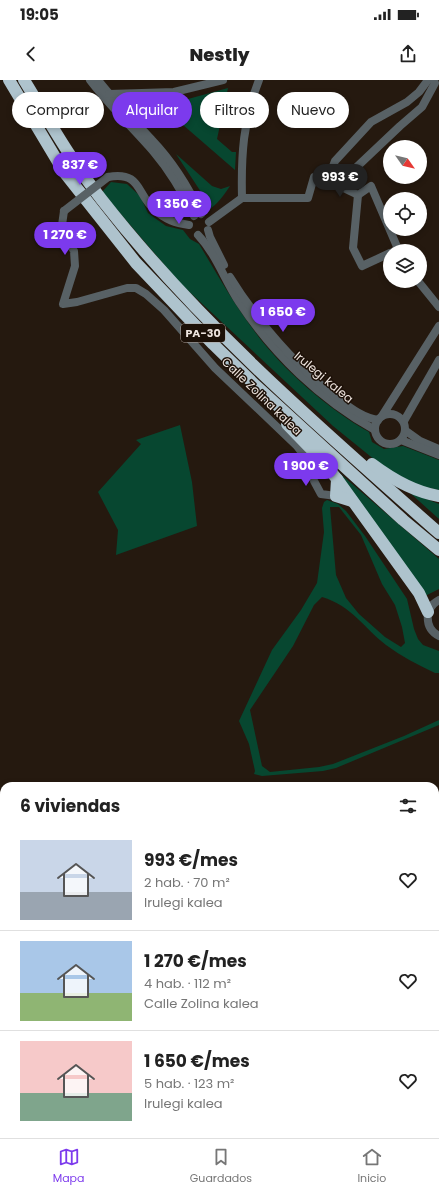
<!DOCTYPE html>
<html lang="es">
<meta charset="utf-8">
<style>
:root{--surface:#fff;--page:#f2f2f2;--text:#222;--muted:#767676;--line:#e0e0e0;--accent:#7c3aed}
body{margin:0;font-family:Poppins,sans-serif;background:var(--page);color:var(--text);height:100vh;display:flex;flex-direction:column;font-size:15px;white-space:nowrap}
*{box-sizing:border-box;margin:0}
p{font-size:13px;color:var(--muted)}
.icon{flex:none;width:22px;height:22px;fill:none;stroke:currentColor;stroke-width:2;stroke-linecap:round;stroke-linejoin:round}
.map{position:relative;flex:1;overflow:hidden}
.details{position:absolute;left:0px;top:702px;width:439px;height:356px;display:flex;flex-direction:column;background:var(--surface);border-radius:12px 12px 0 0;box-shadow:0 2px 6px #0003}
.details>*{flex:none}
.top-card{position:absolute;left:12px;top:12px;width:415px;height:36px;display:flex;gap:8px}
.needle{width:26px;rotate:124deg}
.controls{position:absolute;left:383px;top:60px;display:grid;gap:8px}
.controls a{display:grid;place-items:center;width:44px;height:44px;border-radius:50%;background:var(--surface);box-shadow:0 2px 6px #0003;font-size:20px}
.price{position:absolute;translate:-50% -34px;padding:0 9px;border-radius:14px;background:var(--accent);color:#fff;font-size:13px;line-height:26px;filter:drop-shadow(0 1px 2px #0008)}
.price::after{content:'';position:absolute;left:50%;top:24px;width:12px;height:9px;margin-left:-6px;background:inherit;clip-path:polygon(0 0,100% 0,50% 100%)}
.price.selected{background:#222;color:#fff}
ul{padding:0;list-style:none}
li{display:flex;align-items:center;gap:12px;height:100px;padding:0 20px}
li+li{border-top:1px solid var(--line)}
li span{display:grid;place-items:center;flex:none;width:112px;height:80px;border-radius:0px;color:#555}
li>.icon{margin-inline-start:auto}
span .icon{width:48px;height:48px;fill:#fffc;stroke-width:1}
li b{font-size:17px}
h2{display:flex;justify-content:space-between;align-items:center;height:48px;padding:0 20px;font-size:17px}
.chip{padding:0 14px;border-radius:18px;background:var(--surface);box-shadow:0 2px 6px #0003;font-size:14px;line-height:36px}
.chip.selected{background:var(--accent);color:#fff}
.status{display:flex;justify-content:space-between;align-items:center;height:28px;padding:0 20px;background:var(--surface);direction:ltr}
.status svg{height:11px;fill:currentColor}
header{display:flex;justify-content:space-between;align-items:center;height:52px;padding:0 20px;background:var(--surface);font-size:18px;font-weight:800}
.dock{display:flex;justify-content:space-around;align-items:center;height:56px;border-top:1px solid var(--line);background:var(--surface);font-size:11px;color:var(--muted)}
.dock a{display:grid;justify-items:center;gap:2px}
.dock .selected{color:var(--accent)}
.map>svg:first-child{display:block}
.green{fill:#074730;fill-rule:evenodd}
.lines{fill:none;stroke-linecap:round;stroke-linejoin:round}
.tertiary{stroke:#586165;stroke-width:8}
.motorway{stroke:#aec3cd;stroke-width:12}
.tertiary-bridge{stroke:#586165;stroke-width:8}
.labels{text-anchor:middle;dominant-baseline:central;stroke-width:3;stroke-linejoin:round;paint-order:stroke}
.shield{fill:#1c1007;stroke:#afa49e;stroke-width:1}
.shield-label{font-size:11px;font-weight:bold;fill:#eee4de}
.street-label{font-size:12px;fill:#eee4de;stroke:#1c1007}
</style>
<div class="status"><b>19:05</b><svg viewBox="0 0 49 12"><path d="M0 12V9h3v3zM5 12V6h3v6zM10 12V3h3v9zM15 12V0h3v12zM26 1h20v11H26zM47 4h2v5h-2z"/></svg></div>
<header><svg class="icon" aria-label="back" viewBox="0 0 24 24"><path d="M15 5l-7 7 7 7"/></svg>Nestly<svg class="icon" aria-label="share" viewBox="0 0 24 24"><path d="M12 15V3M7 8l5-5 5 5M5 13v7h14v-7"/></svg></header>
<div class="map">
<svg width="439" height="1058" viewBox="0 0 439 1058">
<rect width="100%" height="100%" fill="#25190f"/>
<g class="green">
<polygon points="228,8 217,59 232,72 236,72 235,90 160,25 188,19"/>
<path d="M176,74L212,106L221,109L230,106C223,116 218,124 208,130L201,126L205,124L201,112Z"/>
<path d="M111,102L127,104L140,116L148,133L166,146L183,150L190,159L199,164C217,194 234,224 255,252C283,290 328,329 369,352L372,362L384,369L403,366L439,380V410L420,406L386,389L333,346L180,203L102,112Z"/>
<polygon points="180,345 192,402 197,446 116,475 118,450 98,412 141,364 136,360"/>
<polygon points="337,391 439,479 439,509 425,516"/>
<polygon points="409,412 439,424 439,439"/>
<path d="M327,420L338,424L346,431L365,456L407,519L414,549L418,559L423,565L439,571V593H435C418,585 401,576 386,565C363,547 352,526 322,517L314,525L293,566L250,630L262,686L270,692L319,687L333,684L404,656L439,640V645L336,688L323,691L262,696L254,694L255,691L249,664L239,641L272,570L301,530L317,503L324,452L322,428L324,422ZM330,427H339L361,455L382,504L395,525L402,547L405,563L401,567L385,557L359,534L346,518L336,495Z"/>
</g>
<g class="lines">
<g class="tertiary">
<path d="M90,0C109,25 132,47 153,71C170,91 183,113 194,136"/>
<path d="M98,0C115,22 134,40 152,60C172,81 189,108 201,134"/>
<polyline points="109,14 174,12 223,0"/>
<path d="M108,97C142,91 136,114 155,130C165,140 176,143 189,145"/>
<polyline points="328,99 335,81 371,42 407,22 419,12 428,0"/>
<polyline points="331,102 345,98 400,46 422,27 435,3 434,0"/>
<polyline points="358,115 353,168 362,186 390,173"/>
<polyline points="358,115 371,106 398,169 394,171"/>
<path d="M242,118C241,76 243,40 259,0"/>
<polyline points="64,131 62,145 64,154 74,171 75,186 63,224 77,222 127,208 136,208 146,214 164,230 215,288 297,366 309,382 314,401 321,414 336,416"/>
<polyline points="209,142 242,118 308,118 314,97 328,99 331,102 358,115"/>
<polyline points="208,150 210,157 224,185"/>
<path d="M198,155C216,174 225,201 239,222C273,274 321,320 375,350"/>
<path d="M230,197C258,242 292,281 333,315C347,325 360,337 378,340"/>
<polyline points="418,201 439,227"/>
<circle cx="390" cy="349" r="15"/>
<polyline points="382,336 439,246"/>
<polyline points="404,341 439,280"/>
<polyline points="406,351 420,361 439,369"/>
<polyline points="401,360 439,375"/>
<path d="M439,520C424,528 424,548 439,556"/>
</g>
<g class="motorway">
<polyline points="9,0 64,92 136,183 213,264 255,305 403,440 439,470"/>
<path d="M24,0C49,41 72,82 102,120C199,244 321,349 439,453"/>
<polyline points="287,344 317,375 337,399 419,513 428,532"/>
<path d="M372,384C392,399 414,412 439,416"/>
<polyline points="337,399 336,416 352,421"/>
</g>
<polyline class="tertiary-bridge" points="64,131 108,97"/>
</g>
<g class="labels">
<rect class="shield" x="181" y="244" width="44" height="18" rx="3"/>
<g class="shield-label">
<text x="203" y="253">PA-30</text>
</g>
<g class="street-label">
<text transform="translate(324 297) rotate(40)">Irulegi kalea</text>
<text transform="translate(262 316) rotate(44)">Calle Zolina kalea</text>
</g>
</g>
</svg>
<div class="controls">
<a><svg class="needle" viewBox="-14 -14 28 28"><path d="M0-13l5 13h-10z" fill="#e53935"/><path d="M0 13l5-13h-10z" fill="#767676"/></svg></a>
<a><svg class="icon" aria-label="locate" viewBox="0 0 24 24"><circle cx="12" cy="12" r="6"/><path d="M12 2v4M12 18v4M2 12h4M18 12h4"/></svg></a>
<a><svg class="icon" aria-label="layers" viewBox="0 0 24 24"><path d="M12 4l9 5-9 5-9-5zM3 14l9 5 9-5"/></svg></a>
</div>
<b class="price" style="left:80px;top:106px">837 €</b>
<b class="price selected" style="left:340px;top:118px">993 €</b>
<b class="price" style="left:179px;top:145px">1 350 €</b>
<b class="price" style="left:65px;top:176px">1 270 €</b>
<b class="price" style="left:283px;top:253px">1 650 €</b>
<b class="price" style="left:306px;top:407px">1 900 €</b>
<div class="top-card">
<a class="chip">Comprar</a>
<a class="chip selected">Alquilar</a>
<a class="chip">Filtros</a>
<a class="chip">Nuevo</a>
</div>
<section class="details">
<h2>6 viviendas<svg class="icon" aria-label="filters" viewBox="0 0 24 24"><path d="M4 7h16M4 17h16"/><circle cx="9" cy="7" r="2"/><circle cx="15" cy="17" r="2"/></svg></h2>
<ul>
<li><span style="background:linear-gradient(#c9d6e8 65%,#9aa5b1 0)"><svg class="icon" aria-label="home" viewBox="0 0 24 24"><path d="M3 11l9-7 9 7M6 9v11h12V9"/></svg></span><div><b>993 €/mes</b><p>2 hab. · 70 m²</p><p>Irulegi kalea</p></div><svg class="icon" aria-label="heart" viewBox="0 0 24 24"><path d="M12 20l-8-8c-3-5 5-10 8-4 3-6 11-1 8 4z"/></svg></li>
<li><span style="background:linear-gradient(#a9c7e8 65%,#8fb573 0)"><svg class="icon" aria-label="home" viewBox="0 0 24 24"><path d="M3 11l9-7 9 7M6 9v11h12V9"/></svg></span><div><b>1 270 €/mes</b><p>4 hab. · 112 m²</p><p>Calle Zolina kalea</p></div><svg class="icon" aria-label="heart" viewBox="0 0 24 24"><path d="M12 20l-8-8c-3-5 5-10 8-4 3-6 11-1 8 4z"/></svg></li>
<li><span style="background:linear-gradient(#f6c9c9 65%,#7fa58c 0)"><svg class="icon" aria-label="home" viewBox="0 0 24 24"><path d="M3 11l9-7 9 7M6 9v11h12V9"/></svg></span><div><b>1 650 €/mes</b><p>5 hab. · 123 m²</p><p>Irulegi kalea</p></div><svg class="icon" aria-label="heart" viewBox="0 0 24 24"><path d="M12 20l-8-8c-3-5 5-10 8-4 3-6 11-1 8 4z"/></svg></li>
</ul>
</section>
</div>
<nav class="dock">
<a class="selected"><svg class="icon" aria-label="map" viewBox="0 0 24 24"><path d="M3 6l6-2 6 2 6-2v14l-6 2-6-2-6 2zM9 4v14M15 6v14"/></svg>Mapa</a>
<a><svg class="icon" aria-label="saved" viewBox="0 0 24 24"><path d="M7 4h10v16l-5-4-5 4z"/></svg>Guardados</a>
<a><svg class="icon" aria-label="home" viewBox="0 0 24 24"><path d="M3 11l9-7 9 7M6 9v11h12V9"/></svg>Inicio</a>
</nav>
